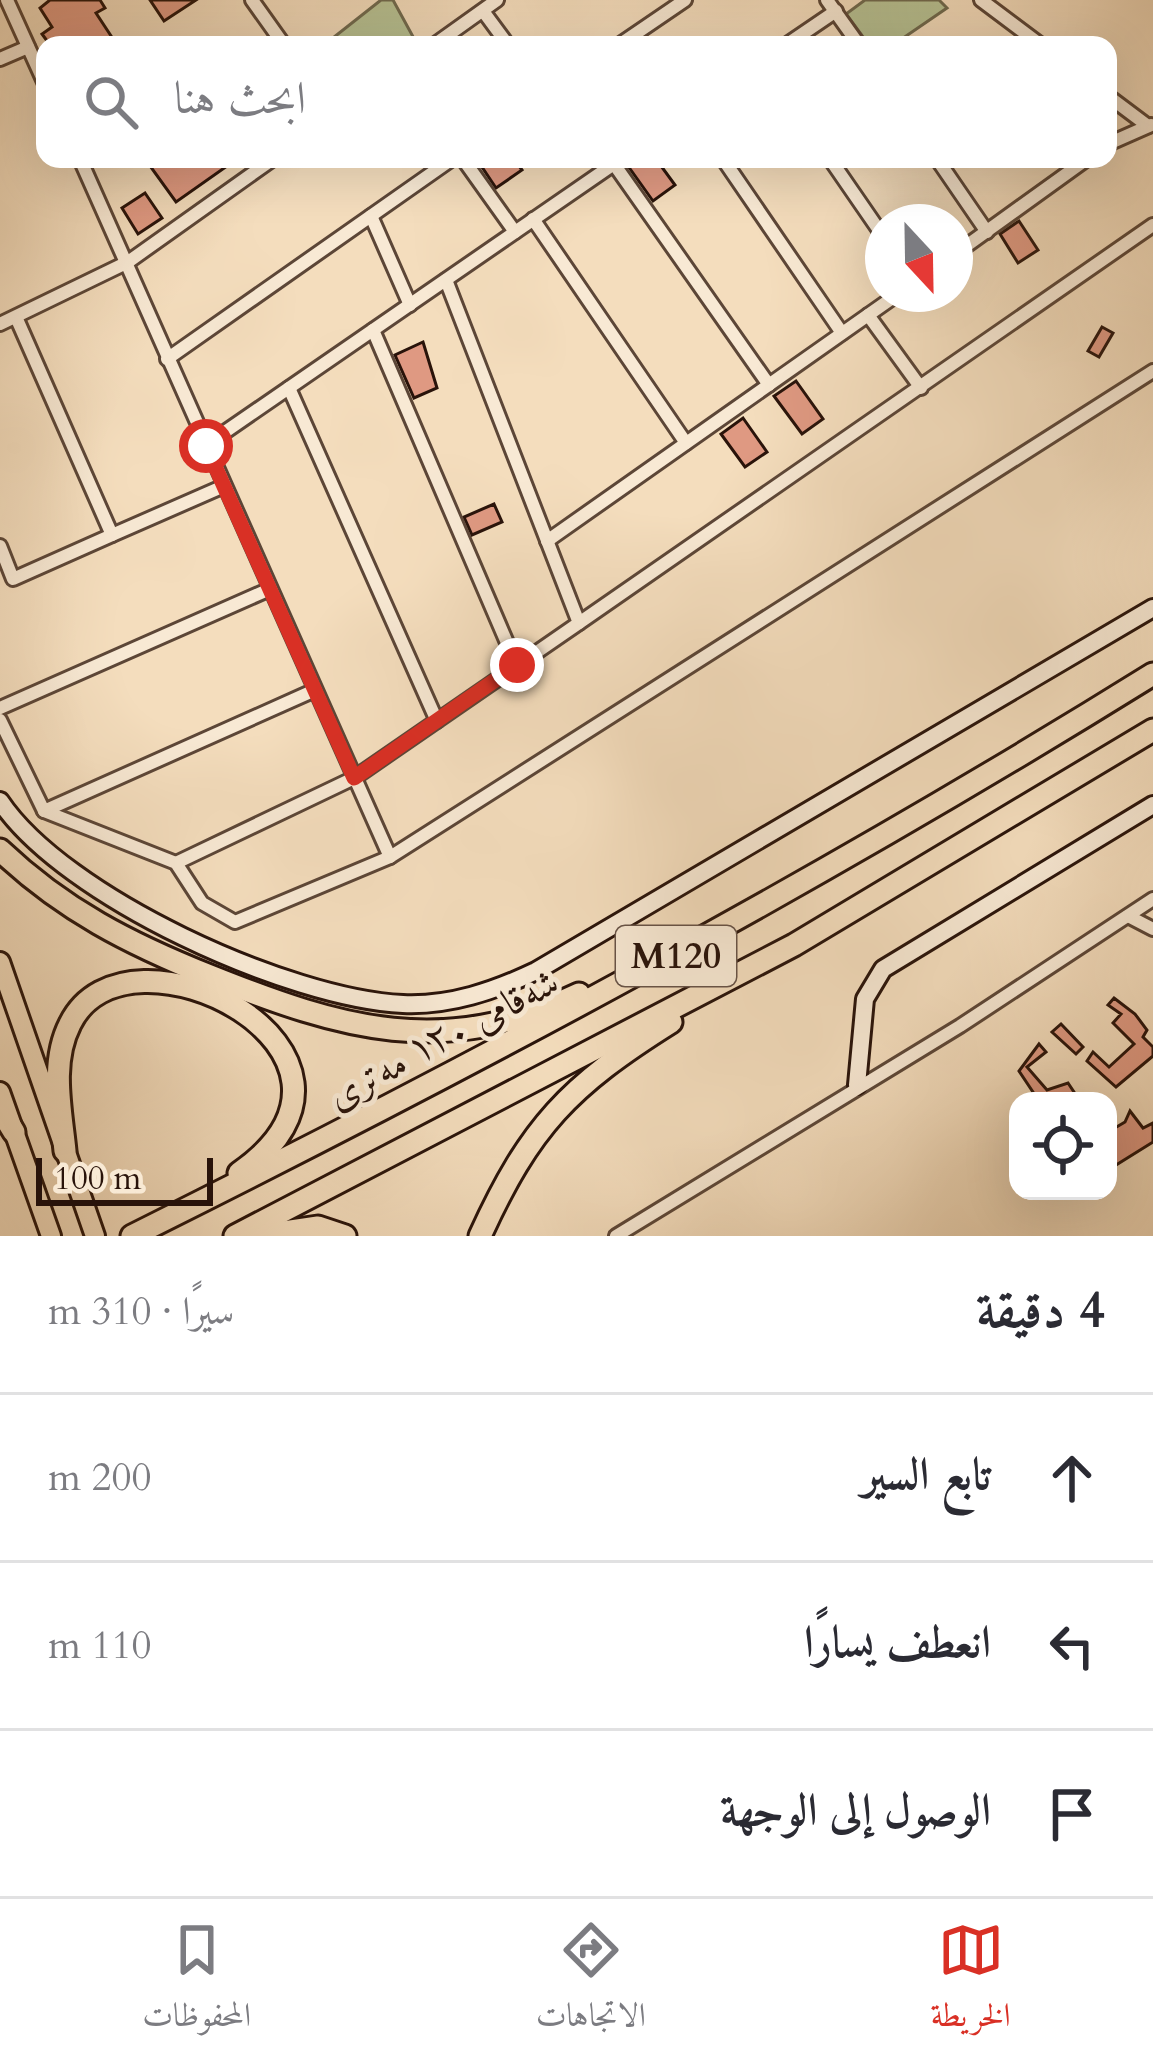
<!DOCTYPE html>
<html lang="ar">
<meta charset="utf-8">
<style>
body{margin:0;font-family:Cardo,Amiri,serif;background:#f2f2f3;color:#2b2b33;direction:rtl}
.controls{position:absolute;right:36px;bottom:36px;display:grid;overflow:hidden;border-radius:24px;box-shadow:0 12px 48px #0002}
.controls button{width:108px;height:108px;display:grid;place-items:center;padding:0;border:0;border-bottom:3px solid #e1e1e2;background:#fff;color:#2b2b33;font:60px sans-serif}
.compass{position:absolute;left:865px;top:204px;width:108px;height:108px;border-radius:50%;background:#fff;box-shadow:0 12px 48px #0002;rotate:158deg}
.scale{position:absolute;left:36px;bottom:30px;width:177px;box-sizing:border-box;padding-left:12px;border:6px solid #29130a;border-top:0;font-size:33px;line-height:42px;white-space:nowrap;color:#29130a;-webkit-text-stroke:9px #f8e9d4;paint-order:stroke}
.stop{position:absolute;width:36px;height:36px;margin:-27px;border:9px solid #d93025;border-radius:50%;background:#fff}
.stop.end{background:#d93025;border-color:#fff;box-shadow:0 3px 12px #0008}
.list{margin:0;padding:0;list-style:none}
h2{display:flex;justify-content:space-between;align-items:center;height:156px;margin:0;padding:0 48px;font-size:51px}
h2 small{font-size:39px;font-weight:400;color:#7c7c81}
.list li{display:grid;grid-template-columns:78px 1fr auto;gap:36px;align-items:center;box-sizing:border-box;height:168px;padding:0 48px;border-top:3px solid #e1e1e2}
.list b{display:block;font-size:45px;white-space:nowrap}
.list em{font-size:39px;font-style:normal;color:#7c7c81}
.icon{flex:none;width:66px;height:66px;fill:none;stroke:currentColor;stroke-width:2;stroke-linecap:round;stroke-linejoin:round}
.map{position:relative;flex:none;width:1153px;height:1236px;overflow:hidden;direction:ltr}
.search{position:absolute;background:#fff;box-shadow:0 12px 48px #0002;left:36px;right:36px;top:36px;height:132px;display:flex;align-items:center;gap:30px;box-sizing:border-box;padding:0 42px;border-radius:24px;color:#7c7c81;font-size:45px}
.sheet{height:660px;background:#fff}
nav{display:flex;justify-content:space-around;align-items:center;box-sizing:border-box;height:168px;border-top:3px solid #e1e1e2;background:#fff;font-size:33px;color:#7c7c81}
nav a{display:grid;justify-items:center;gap:6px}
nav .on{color:#d93025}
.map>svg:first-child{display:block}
</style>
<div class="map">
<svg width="1153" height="1236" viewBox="0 0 1153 1236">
<rect width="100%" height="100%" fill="#f4ddbd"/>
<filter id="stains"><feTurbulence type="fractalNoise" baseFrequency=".00167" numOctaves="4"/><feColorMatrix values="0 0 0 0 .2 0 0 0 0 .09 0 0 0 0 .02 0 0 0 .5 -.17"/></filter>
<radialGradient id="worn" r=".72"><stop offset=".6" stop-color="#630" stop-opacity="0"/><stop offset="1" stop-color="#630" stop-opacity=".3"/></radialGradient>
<g fill="#b7c294" stroke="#706a4f" stroke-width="3">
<path d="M 381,0 L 393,0 L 417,44 L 324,45 Z"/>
<path d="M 865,0 L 939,0 L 947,8 L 893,45 L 869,45 L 846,14 Z"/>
</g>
<g fill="#df9982" stroke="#29130a" stroke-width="3">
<path d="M 50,0 L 100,0 L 105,8 L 96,13 L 117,45 L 50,45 L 42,34 L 52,27 L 40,8 Z"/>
<path d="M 150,0 L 196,0 L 164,21 Z"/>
<path d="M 145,159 L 237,159 L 176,202 Z"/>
<path d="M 514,159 L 522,170 L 496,188 L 478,161 Z"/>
<path d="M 639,159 L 656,159 L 675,185 L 653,201 L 628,166 Z"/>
<path d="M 145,193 L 162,218 L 138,234 L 122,208 Z"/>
<path d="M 1019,221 L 1038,250 L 1018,263 L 1000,234 Z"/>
<path d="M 1102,327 L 1113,333 L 1099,357 L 1088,351 Z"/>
<path d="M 423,342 L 437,388 L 414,398 L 395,355 Z"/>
<path d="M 796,381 L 823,419 L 802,434 L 774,396 Z"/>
<path d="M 743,418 L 767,452 L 745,467 L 721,434 Z"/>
<path d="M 494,504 L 502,522 L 472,535 L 464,517 Z"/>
<path d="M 1114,998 L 1135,1014 L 1147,1030 L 1143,1037 L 1153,1047 L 1153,1056 L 1116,1087 L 1087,1061 L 1093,1052 L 1109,1067 L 1134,1044 L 1113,1023 L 1121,1014 L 1108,1005 Z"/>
<path d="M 1061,1024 L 1083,1047 L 1076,1054 L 1052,1032 Z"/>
<path d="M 1039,1044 L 1046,1052 L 1027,1067 L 1047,1090 L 1068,1083 L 1080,1101 L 1039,1101 L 1019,1071 Z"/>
<path d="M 1130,1111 L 1143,1128 L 1153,1123 L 1153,1142 L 1108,1170 L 1108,1132 L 1125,1122 Z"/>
</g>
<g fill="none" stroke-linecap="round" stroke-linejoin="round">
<defs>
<g id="street">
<path d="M 7,0 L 45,84"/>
<path d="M 252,0 L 284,45"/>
<path d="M 827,0 L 859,45"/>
<path d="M 981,0 L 1041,45"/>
<path d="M 483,11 L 508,45"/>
<path d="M 434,45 L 497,0"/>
<path d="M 619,45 L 685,0"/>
<path d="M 786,45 L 836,11"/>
<path d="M 0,59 L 28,47"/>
<path d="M 1108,96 L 1148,126"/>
<path d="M 1108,144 L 1151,125"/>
<path d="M 80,159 L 390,857"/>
<path d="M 463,159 L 515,232"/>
<path d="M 723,159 L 842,333"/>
<path d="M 830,159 L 883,236"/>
<path d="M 937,159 L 987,232"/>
<path d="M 614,164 L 769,385"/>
<path d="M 371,216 L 410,305"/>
<path d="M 533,219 L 686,443"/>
<path d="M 955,254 L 1087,159"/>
<path d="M 868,315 L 921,388"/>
<path d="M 0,324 L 128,262 L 273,159"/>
<path d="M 373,330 L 517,666"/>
<path d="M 167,359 L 452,159"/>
<path d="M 289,388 L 437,721"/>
<path d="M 206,445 L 621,159"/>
<path d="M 112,535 L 224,486"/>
<path d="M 547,541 L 898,294"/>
<path d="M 0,546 L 13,579 L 112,535 L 16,317"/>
<path d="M 579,623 L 1153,225"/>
<path d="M 0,708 L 270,589"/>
<path d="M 0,720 L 44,811 L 315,690"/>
<path d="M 44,811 L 176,863 L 202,903 L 235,922 L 390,857 L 1153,371"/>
<path d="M 176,863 L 354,778 L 579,623 L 446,280"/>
<path d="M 1128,916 L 1153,929"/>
<path d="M 616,1236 L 960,1026 L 1153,899"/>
</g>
<g id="secondary">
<path d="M 0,801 C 64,897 289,999 403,1004 C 450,1006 494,991 536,971 L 1153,608"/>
<path d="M 857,1085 L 865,999 L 883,969 L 1153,805"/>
</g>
<g id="primary">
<path d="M 0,962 L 95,1236"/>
<path d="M 0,1092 L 51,1236"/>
</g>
<g id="highway">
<path d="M 0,850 C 63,910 130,944 210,976 C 342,1029 443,1059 579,994"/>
<path d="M 0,1109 L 14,1132"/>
<path d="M 65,1151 C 61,1110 50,1063 70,1024 C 126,908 411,1053 239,1173"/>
<path d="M 132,1236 C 481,1062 822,880 1153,674"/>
<path d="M 235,1236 L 794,945 L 1153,730"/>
<path d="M 257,1236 L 318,1227 L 345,1236"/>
<path d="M 480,1236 C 530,1126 569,1086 671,1022"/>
</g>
</defs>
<use href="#street" stroke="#5c4637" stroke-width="18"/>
<use href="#secondary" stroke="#29130a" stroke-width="22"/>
<use href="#primary" stroke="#29130a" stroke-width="24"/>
<use href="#highway" stroke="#29130a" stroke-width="27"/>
<use href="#street" stroke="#f8e9d4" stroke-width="12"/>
<use href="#secondary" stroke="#f8e9d4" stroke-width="16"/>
<use href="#primary" stroke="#f4ddbd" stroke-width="18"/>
<use href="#highway" stroke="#f4ddbd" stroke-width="21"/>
</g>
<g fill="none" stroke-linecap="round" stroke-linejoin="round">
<path stroke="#d93025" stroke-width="15" d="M 206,446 L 354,778 L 517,665"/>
</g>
<g text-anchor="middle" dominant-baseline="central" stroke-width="10" stroke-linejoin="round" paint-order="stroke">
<rect fill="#f8e9d4" stroke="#675347" stroke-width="3" x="616" y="926" width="120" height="60" rx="9"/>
<g font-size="36" font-weight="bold" fill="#29130a">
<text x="676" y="956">M120</text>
</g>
<g font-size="39" fill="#29130a" stroke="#f8e9d4">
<text transform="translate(443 1039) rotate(-28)">شەقامی ١٢٠ مەتری</text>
</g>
</g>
<rect width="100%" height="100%" filter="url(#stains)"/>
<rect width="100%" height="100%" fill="url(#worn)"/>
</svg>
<div class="controls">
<button><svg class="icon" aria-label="locate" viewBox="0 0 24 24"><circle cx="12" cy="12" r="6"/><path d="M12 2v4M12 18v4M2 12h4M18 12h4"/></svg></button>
</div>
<svg class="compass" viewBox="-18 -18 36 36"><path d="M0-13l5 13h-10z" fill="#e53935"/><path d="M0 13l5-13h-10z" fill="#7c7c81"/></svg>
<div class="scale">100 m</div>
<div class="stop" style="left:206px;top:446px"></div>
<div class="stop end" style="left:517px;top:665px"></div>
<div class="search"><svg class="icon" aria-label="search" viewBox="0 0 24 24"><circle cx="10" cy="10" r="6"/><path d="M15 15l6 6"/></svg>ابحث هنا</div>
</div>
<section class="sheet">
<h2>4 دقيقة<small>سيرًا · 310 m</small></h2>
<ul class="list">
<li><svg class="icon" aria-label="ahead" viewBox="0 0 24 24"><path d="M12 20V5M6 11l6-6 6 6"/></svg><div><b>تابع السير</b></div><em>200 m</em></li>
<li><svg class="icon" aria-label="left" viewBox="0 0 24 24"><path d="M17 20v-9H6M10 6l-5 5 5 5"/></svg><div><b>انعطف يسارًا</b></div><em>110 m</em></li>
<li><svg class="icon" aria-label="arrive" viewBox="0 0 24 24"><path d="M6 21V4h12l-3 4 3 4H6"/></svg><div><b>الوصول إلى الوجهة</b></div></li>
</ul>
</section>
<nav>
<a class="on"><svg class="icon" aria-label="map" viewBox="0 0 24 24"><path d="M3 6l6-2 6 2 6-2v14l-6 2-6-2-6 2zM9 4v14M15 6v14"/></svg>الخريطة</a>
<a><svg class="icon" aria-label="directions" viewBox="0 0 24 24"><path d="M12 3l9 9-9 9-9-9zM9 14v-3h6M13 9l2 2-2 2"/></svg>الاتجاهات</a>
<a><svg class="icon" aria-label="saved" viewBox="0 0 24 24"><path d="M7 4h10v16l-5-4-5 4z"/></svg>المحفوظات</a>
</nav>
